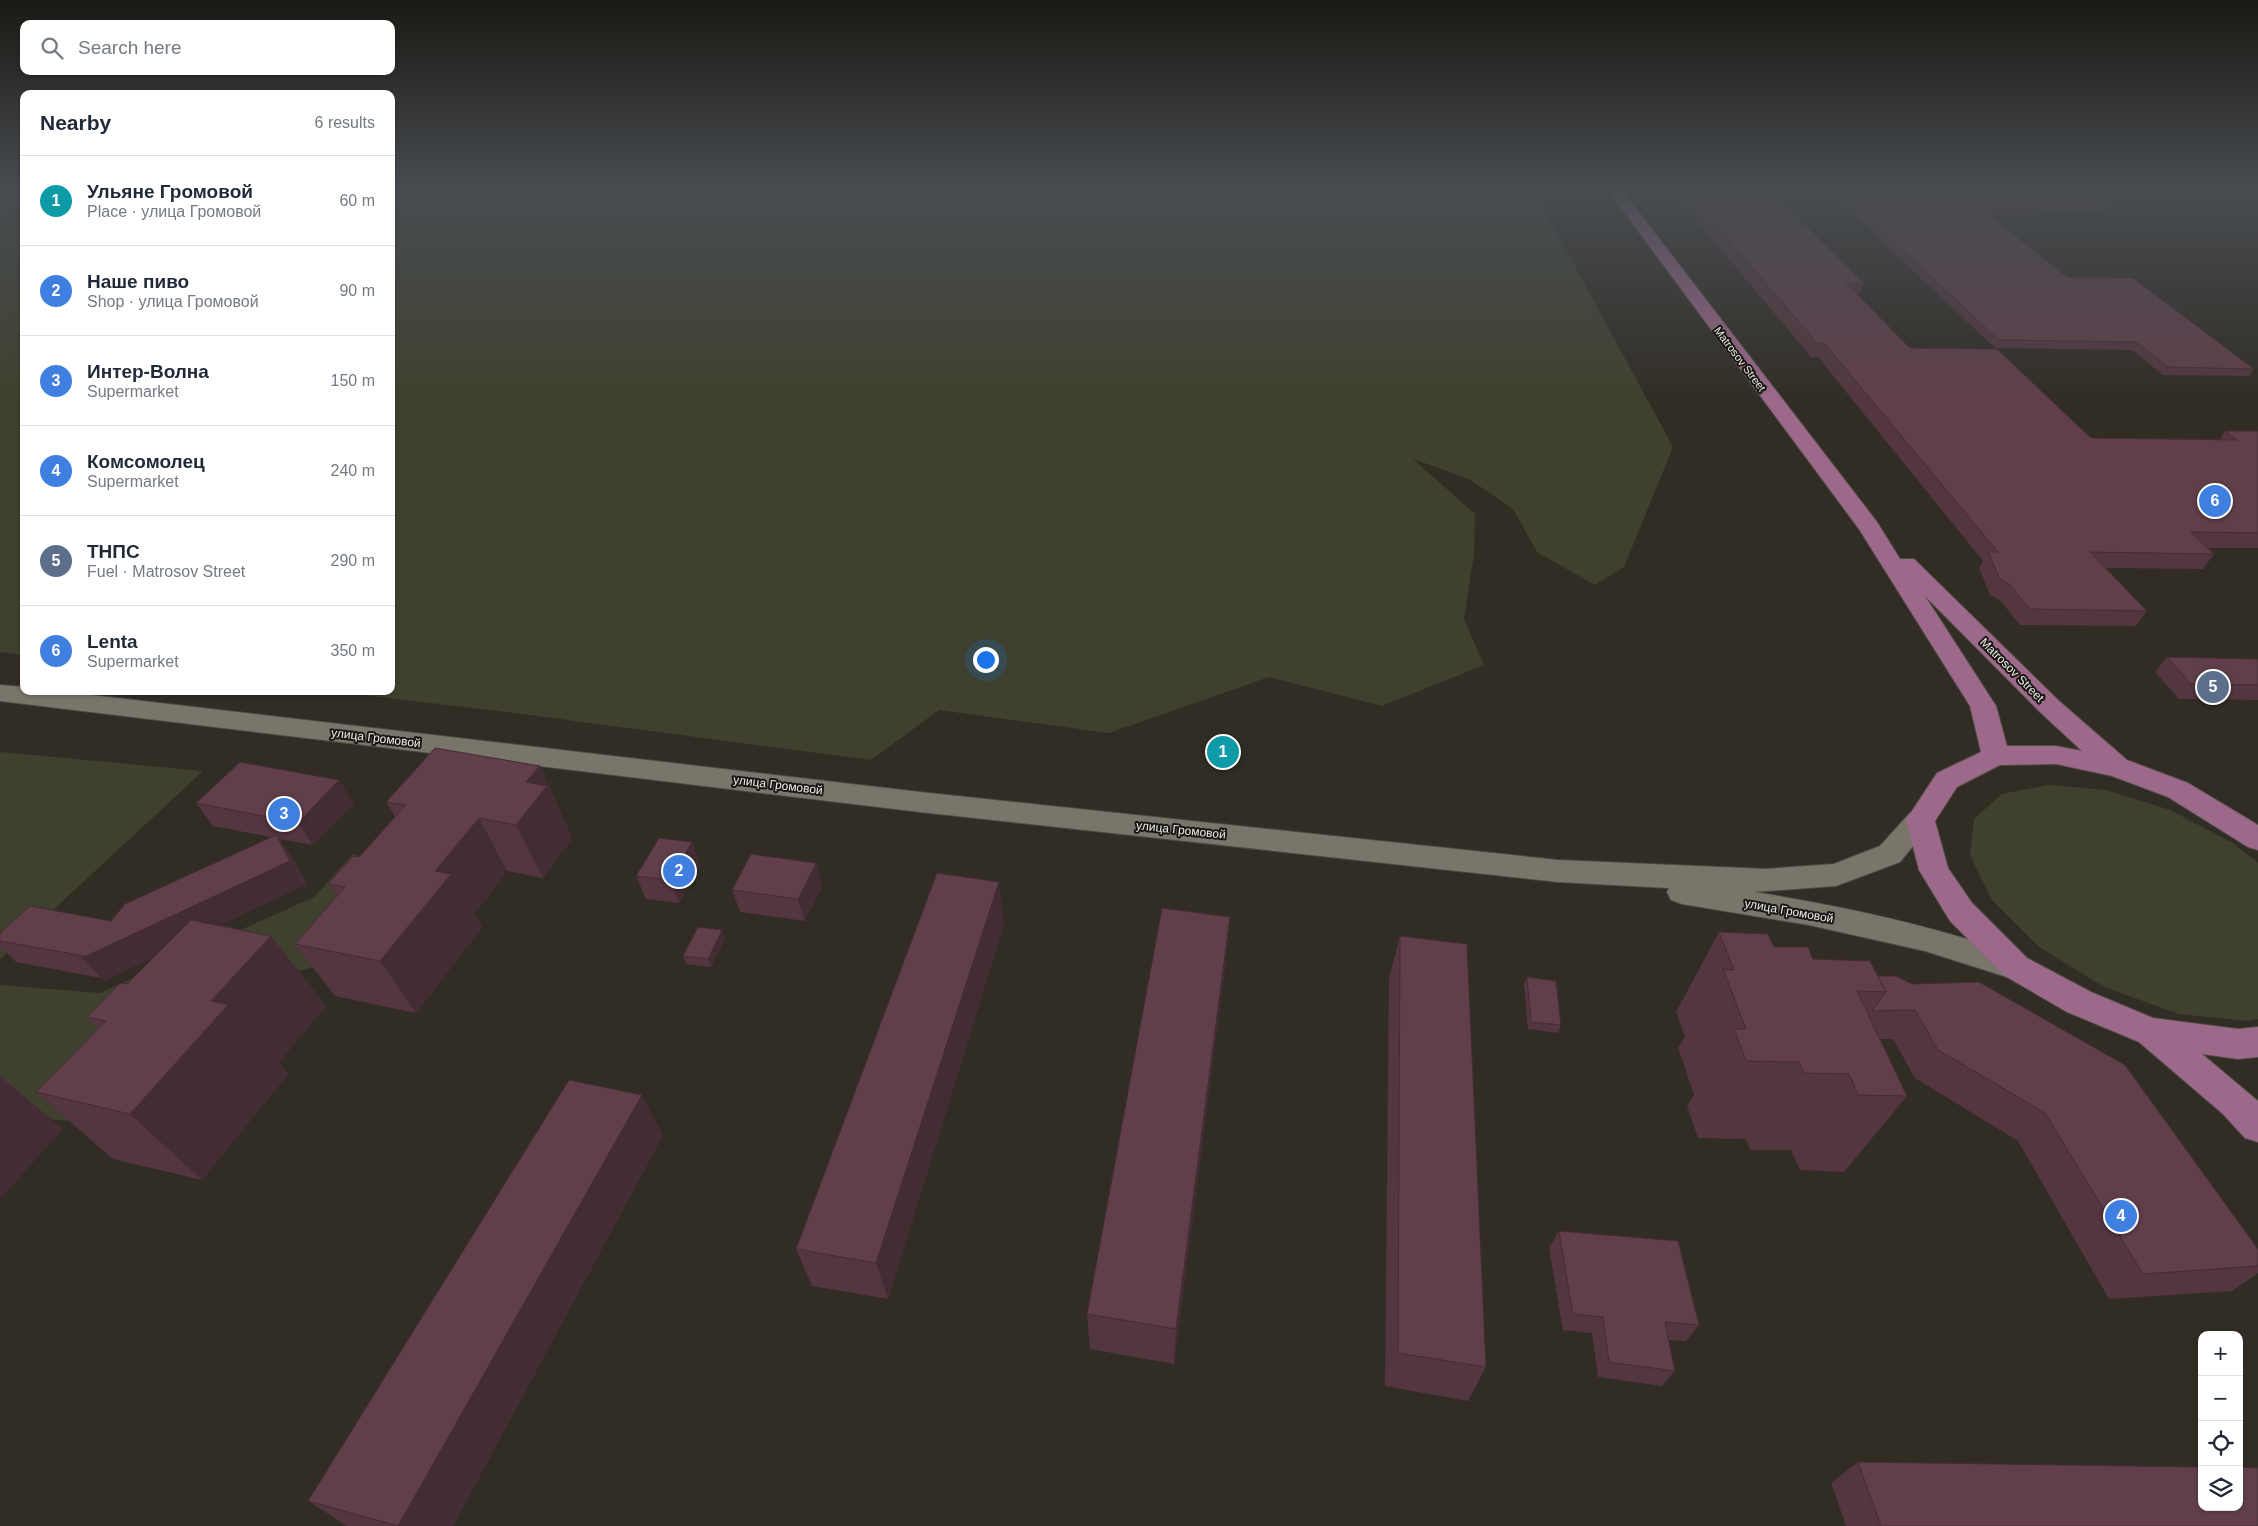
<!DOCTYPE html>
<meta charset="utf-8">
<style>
body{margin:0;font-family:Helvetica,sans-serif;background:#f6f6f7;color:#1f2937}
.controls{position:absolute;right:15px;bottom:15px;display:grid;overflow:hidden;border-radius:10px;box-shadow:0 1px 4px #0004}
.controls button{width:45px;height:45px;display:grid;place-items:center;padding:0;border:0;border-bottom:1px solid #e0e1e3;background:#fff;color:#1f2937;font:25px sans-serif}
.you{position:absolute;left:985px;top:659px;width:18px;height:18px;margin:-12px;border:4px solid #fff;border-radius:50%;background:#1a73e8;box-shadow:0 0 0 8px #1a73e833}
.badge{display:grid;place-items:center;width:32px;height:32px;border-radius:50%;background:#4a6c8f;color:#fff;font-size:16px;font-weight:700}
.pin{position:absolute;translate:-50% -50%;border:2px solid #fff;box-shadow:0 1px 5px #0006}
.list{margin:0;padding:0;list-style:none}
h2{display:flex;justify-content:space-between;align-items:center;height:65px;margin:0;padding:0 20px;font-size:21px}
h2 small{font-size:16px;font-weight:400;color:#747a83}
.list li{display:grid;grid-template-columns:32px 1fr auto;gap:15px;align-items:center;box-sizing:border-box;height:90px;padding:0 20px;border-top:1px solid #e0e1e3}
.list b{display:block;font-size:19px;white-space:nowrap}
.list p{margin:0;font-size:16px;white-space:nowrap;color:#747a83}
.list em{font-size:16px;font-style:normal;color:#747a83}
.icon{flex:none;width:28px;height:28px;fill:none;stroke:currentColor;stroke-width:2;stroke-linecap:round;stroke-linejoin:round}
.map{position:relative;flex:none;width:2258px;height:1526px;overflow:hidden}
.search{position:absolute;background:#fff;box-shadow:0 1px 4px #0004;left:20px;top:20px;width:375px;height:55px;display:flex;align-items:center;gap:12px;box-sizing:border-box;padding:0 18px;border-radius:10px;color:#747a83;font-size:19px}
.panel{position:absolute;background:#fff;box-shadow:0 1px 4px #0004;left:20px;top:90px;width:375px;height:605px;border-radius:10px}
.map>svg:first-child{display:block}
</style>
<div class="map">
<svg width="2258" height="1526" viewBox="0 0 2258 1526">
<rect width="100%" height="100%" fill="#312d25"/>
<g fill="#3f412e">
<path d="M 0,189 L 24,189 L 24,655 L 0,652 Z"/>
<path d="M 391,189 L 1533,189 L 1673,447 L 1624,567 L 1595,585 L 1537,552 L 1513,509 L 1469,479 L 1413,459 L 1475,514 L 1474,554 L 1464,619 L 1484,665 L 1382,706 L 1269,677 L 1109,733 L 939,710 L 871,760 L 522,714 L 330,691 L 391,691 Z"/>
<path d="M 0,752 L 203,771 L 0,959 Z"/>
<path d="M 2048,785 L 2106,790 L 2170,810 L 2233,843 L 2258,863 L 2258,1019 L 2249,1021 L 2179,1014 L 2104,987 L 2038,946 L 1992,900 L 1970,855 L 1974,819 L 2002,794 Z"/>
<path d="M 353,854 L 400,869 L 313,967 L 206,997 L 97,1124 L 0,1114 L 0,985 L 100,993 L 314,897 Z"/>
</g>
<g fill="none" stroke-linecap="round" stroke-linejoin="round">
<defs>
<path id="secondary" d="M 0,685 L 24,687 L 24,691 L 57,691 L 920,792 L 1558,860 L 1766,869 L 1834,864 L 1880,846 L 1910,813 L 1920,810 L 1930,813 L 1934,820 L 1900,862 L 1836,886 L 1754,892 C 1849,907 1937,927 2027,958 L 2032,967 L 2027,976 L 2016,980 L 1925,951 L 1809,925 L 1682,904 L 1671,900 L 1667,892 L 1669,888 L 1558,882 L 920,812 L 0,701 Z"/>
<path id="primary" d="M 1607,189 L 1621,189 L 1877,522 L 1900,559 L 1914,559 L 2058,700 L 2127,760 L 2188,783 L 2258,825 L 2258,850 L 2248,847 L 2168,797 L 2112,776 L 2056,764 L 2000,765 L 1957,787 L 1935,821 L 1948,868 L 1972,903 L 2027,958 L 2091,992 L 2153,1018 L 2238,1029 L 2258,1027 L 2258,1057 L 2238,1059 L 2202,1054 L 2258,1101 L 2258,1142 L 2245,1138 L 2223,1114 L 2139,1042 L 2067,1012 L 2005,976 L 1950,921 L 1919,870 L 1906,820 L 1937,773 L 1981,752 L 1970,706 L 1859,529 ZM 1925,596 L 2040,712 L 2082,751 L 2056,746 L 2007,746 L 1996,706 Z"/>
</defs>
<use href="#secondary" stroke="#4d4a42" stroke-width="2"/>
<use href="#primary" stroke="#4d4a42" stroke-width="2"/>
<use href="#secondary" fill="#79756b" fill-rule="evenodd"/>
<use href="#primary" fill="#9d698b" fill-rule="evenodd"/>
</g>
<g fill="#533640">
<path d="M 1673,189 L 1684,189 L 1864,283 L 1858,295 L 1910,348 L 2091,438 L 2220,439 L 2225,431 L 2258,431 L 2258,548 L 2207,548 L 2214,554 L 2203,569 L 2106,568 L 2147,611 L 2136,626 L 2020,625 L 2000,600 L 1990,595 L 1979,568 L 1983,561 L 1818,357 L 1811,357 L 1672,191 Z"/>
<path d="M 1826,189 L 2086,189 L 2110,204 L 2106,211 L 2038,211 L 2036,214 L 1987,214 L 2067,277 L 2254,369 L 2249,376 L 2163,375 L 2132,350 L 1995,348 Z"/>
<path d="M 2167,657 L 2258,659 L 2258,700 L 2179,699 L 2155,672 Z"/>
<path d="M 386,802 L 564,819 L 564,820 L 572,839 L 543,878 L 507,871 L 474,914 L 482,927 L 416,1013 L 335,996 L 295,944 L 337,897 L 328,884 L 359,857 L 395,817 Z"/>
<path d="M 196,803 L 354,803 L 313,845 L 279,839 L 292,857 L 307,884 L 220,925 L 271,936 L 326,1006 L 279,1062 L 288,1074 L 202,1180 L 113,1159 L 36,1092 L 98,1029 L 87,1017 L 127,984 L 155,956 L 104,981 L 101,978 L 16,962 L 0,946 L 0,933 L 111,921 L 271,837 L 213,826 Z"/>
<path d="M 692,842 L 700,865 L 679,903 L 646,899 L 636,876 Z"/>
<path d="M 816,863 L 822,886 L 805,921 L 740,912 L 732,890 Z"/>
<path d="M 1004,924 L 888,1299 L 812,1286 L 796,1249 Z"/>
<path d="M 722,930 L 725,938 L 711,967 L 686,964 L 683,956 Z"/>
<path d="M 1719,932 L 1774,947 L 1813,959 L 1878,976 L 2258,1249 L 2258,1273 L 2232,1291 L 2109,1299 L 2018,1141 L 1915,1078 L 1893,1039 L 1880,1039 L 1907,1096 L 1844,1172 L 1800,1170 L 1791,1150 L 1750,1150 L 1746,1139 L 1698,1138 L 1687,1106 L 1694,1095 L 1678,1048 L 1685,1037 L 1676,1012 Z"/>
<path d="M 1400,936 L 1486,1367 L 1468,1401 L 1385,1386 L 1389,978 Z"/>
<path d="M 1226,959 L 1174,1364 L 1090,1349 L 1087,1314 Z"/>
<path d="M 1527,977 L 1561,1025 L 1558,1033 L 1528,1029 L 1524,984 Z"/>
<path d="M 663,1135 L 453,1526 L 347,1526 L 308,1501 Z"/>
<path d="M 1559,1231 L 1699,1325 L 1686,1341 L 1669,1340 L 1675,1371 L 1662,1386 L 1598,1377 L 1592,1333 L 1563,1330 L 1549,1248 Z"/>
<path d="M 1858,1462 L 2258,1526 L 1846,1526 L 1831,1483 Z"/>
</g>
<g fill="#432c34">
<path d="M 540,766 L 564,819 L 564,820 L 572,839 L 543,878 L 516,825 L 526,782 Z"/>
<path d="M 339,780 L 354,803 L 313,845 L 298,823 Z"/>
<path d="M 479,818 L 507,871 L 474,914 L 482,927 L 416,1013 L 380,961 L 435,871 Z"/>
<path d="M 276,835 L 292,857 L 307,884 L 104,981 L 82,958 Z"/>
<path d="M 692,842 L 700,865 L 679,903 L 670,880 Z"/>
<path d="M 816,863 L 822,886 L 805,921 L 798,899 Z"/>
<path d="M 999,882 L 1004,924 L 888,1299 L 876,1263 Z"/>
<path d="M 1230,917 L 1226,959 L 1174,1364 L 1176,1329 Z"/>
<path d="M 722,930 L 725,938 L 711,967 L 708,959 Z"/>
<path d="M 271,936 L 326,1006 L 279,1062 L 288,1074 L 202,1180 L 130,1114 L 211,1001 Z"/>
<path d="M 0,1076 L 63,1129 L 0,1199 Z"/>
<path d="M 642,1095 L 663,1135 L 453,1526 L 398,1526 Z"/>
</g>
<g fill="#603f4b" stroke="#432c34">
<path d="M 1684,189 L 1769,189 L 1864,283 L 1846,283 L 1910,348 L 1997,349 L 2091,438 L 2237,440 L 2225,431 L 2258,431 L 2258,533 L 2191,532 L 2214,554 L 2090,552 L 2147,611 L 2030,609 L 2009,584 L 2000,579 L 1988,552 L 1998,552 L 1824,343 L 1817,343 Z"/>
<path d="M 1836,189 L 2086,189 L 2110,204 L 2034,204 L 2040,208 L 1979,207 L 2067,277 L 2133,278 L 2254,369 L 2168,367 L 2136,342 L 1999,340 Z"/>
<path d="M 2167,657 L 2258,659 L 2258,685 L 2191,684 Z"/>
<path d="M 435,748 L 540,766 L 526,782 L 547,786 L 516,825 L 479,818 L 435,871 L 451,874 L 380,961 L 295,944 L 345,887 L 328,884 L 353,856 L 359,857 L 406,805 L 386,802 Z"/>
<path d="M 240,762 L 339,780 L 298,823 L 196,803 Z"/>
<path d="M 276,835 L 290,861 L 82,958 L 84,956 L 0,941 L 0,933 L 30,906 L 111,921 L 125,904 Z"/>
<path d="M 659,838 L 692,842 L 670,880 L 636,876 Z"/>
<path d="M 751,854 L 816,863 L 798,899 L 732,890 Z"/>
<path d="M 937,873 L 999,882 L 876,1263 L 796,1249 Z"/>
<path d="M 1162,908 L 1230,917 L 1176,1329 L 1087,1314 Z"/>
<path d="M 191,920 L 271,936 L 211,1001 L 228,1005 L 130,1114 L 36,1092 L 106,1021 L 87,1017 L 120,983 L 127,984 Z"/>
<path d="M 698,927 L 722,930 L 708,959 L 683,956 Z"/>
<path d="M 1719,932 L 1768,934 L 1774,947 L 1808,947 L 1813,959 L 1870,961 L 1886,992 L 1857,991 L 1907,1096 L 1858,1095 L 1849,1074 L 1804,1073 L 1799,1062 L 1746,1061 L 1734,1029 L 1746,1029 L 1723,969 L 1734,970 Z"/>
<path d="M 1400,936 L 1467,944 L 1486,1367 L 1398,1353 Z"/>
<path d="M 1878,976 L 1896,976 L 1912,984 L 1979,982 L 2125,1065 L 2258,1249 L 2258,1266 L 2143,1274 L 2045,1113 L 1938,1050 L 1915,1010 L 1872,1011 L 1886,992 Z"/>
<path d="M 1527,977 L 1556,981 L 1561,1025 L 1531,1022 Z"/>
<path d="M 569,1080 L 642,1095 L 398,1526 L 308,1501 Z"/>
<path d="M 1559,1231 L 1678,1241 L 1699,1325 L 1665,1322 L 1675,1371 L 1609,1362 L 1603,1317 L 1573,1314 Z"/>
<path d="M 1858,1462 L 2202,1467 L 2202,1507 L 2239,1507 L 2239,1467 L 2258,1468 L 2258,1526 L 1881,1526 Z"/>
</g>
<linearGradient id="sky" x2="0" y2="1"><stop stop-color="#1b1914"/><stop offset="0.47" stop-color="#484c51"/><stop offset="1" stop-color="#484c51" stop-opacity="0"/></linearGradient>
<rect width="2258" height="403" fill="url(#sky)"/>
<g text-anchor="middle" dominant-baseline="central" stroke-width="4" stroke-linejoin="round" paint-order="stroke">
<g font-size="11" fill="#f0eee8" stroke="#181612">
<text transform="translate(1740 359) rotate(53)">Matrosov Street</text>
</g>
<g font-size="12" fill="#f0eee8" stroke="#181612">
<text transform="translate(2012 670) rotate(45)">Matrosov Street</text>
<text transform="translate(376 738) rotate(7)">улица Громовой</text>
<text transform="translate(778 785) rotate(7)">улица Громовой</text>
<text transform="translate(1181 830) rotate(6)">улица Громовой</text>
<text transform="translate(1789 911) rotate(10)">улица Громовой</text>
</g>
</g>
</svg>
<div class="controls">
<button>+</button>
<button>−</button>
<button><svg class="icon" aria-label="locate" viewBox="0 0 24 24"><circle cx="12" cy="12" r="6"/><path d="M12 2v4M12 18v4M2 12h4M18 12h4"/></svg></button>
<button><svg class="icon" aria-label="layers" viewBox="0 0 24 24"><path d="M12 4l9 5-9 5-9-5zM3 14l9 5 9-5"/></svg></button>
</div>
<div class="you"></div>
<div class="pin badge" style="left:1223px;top:752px;background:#0f9aa8">1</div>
<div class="pin badge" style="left:679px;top:871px;background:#3f7fe0">2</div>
<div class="pin badge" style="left:284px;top:814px;background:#3f7fe0">3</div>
<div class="pin badge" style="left:2121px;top:1216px;background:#3f7fe0">4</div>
<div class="pin badge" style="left:2213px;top:687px;background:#5c6f8a">5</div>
<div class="pin badge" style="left:2215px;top:501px;background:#3f7fe0">6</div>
<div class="search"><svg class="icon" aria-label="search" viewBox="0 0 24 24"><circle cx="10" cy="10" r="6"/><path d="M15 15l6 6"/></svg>Search here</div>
<section class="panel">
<h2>Nearby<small>6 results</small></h2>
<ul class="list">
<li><span class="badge" style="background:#0f9aa8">1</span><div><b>Ульяне Громовой</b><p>Place · улица Громовой</p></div><em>60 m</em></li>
<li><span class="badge" style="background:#3f7fe0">2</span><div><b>Наше пиво</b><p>Shop · улица Громовой</p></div><em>90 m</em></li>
<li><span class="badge" style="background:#3f7fe0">3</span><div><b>Интер-Волна</b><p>Supermarket</p></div><em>150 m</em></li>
<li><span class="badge" style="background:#3f7fe0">4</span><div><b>Комсомолец</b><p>Supermarket</p></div><em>240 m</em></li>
<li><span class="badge" style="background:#5c6f8a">5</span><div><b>ТНПС</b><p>Fuel · Matrosov Street</p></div><em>290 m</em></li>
<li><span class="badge" style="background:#3f7fe0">6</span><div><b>Lenta</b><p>Supermarket</p></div><em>350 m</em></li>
</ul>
</section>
</div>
